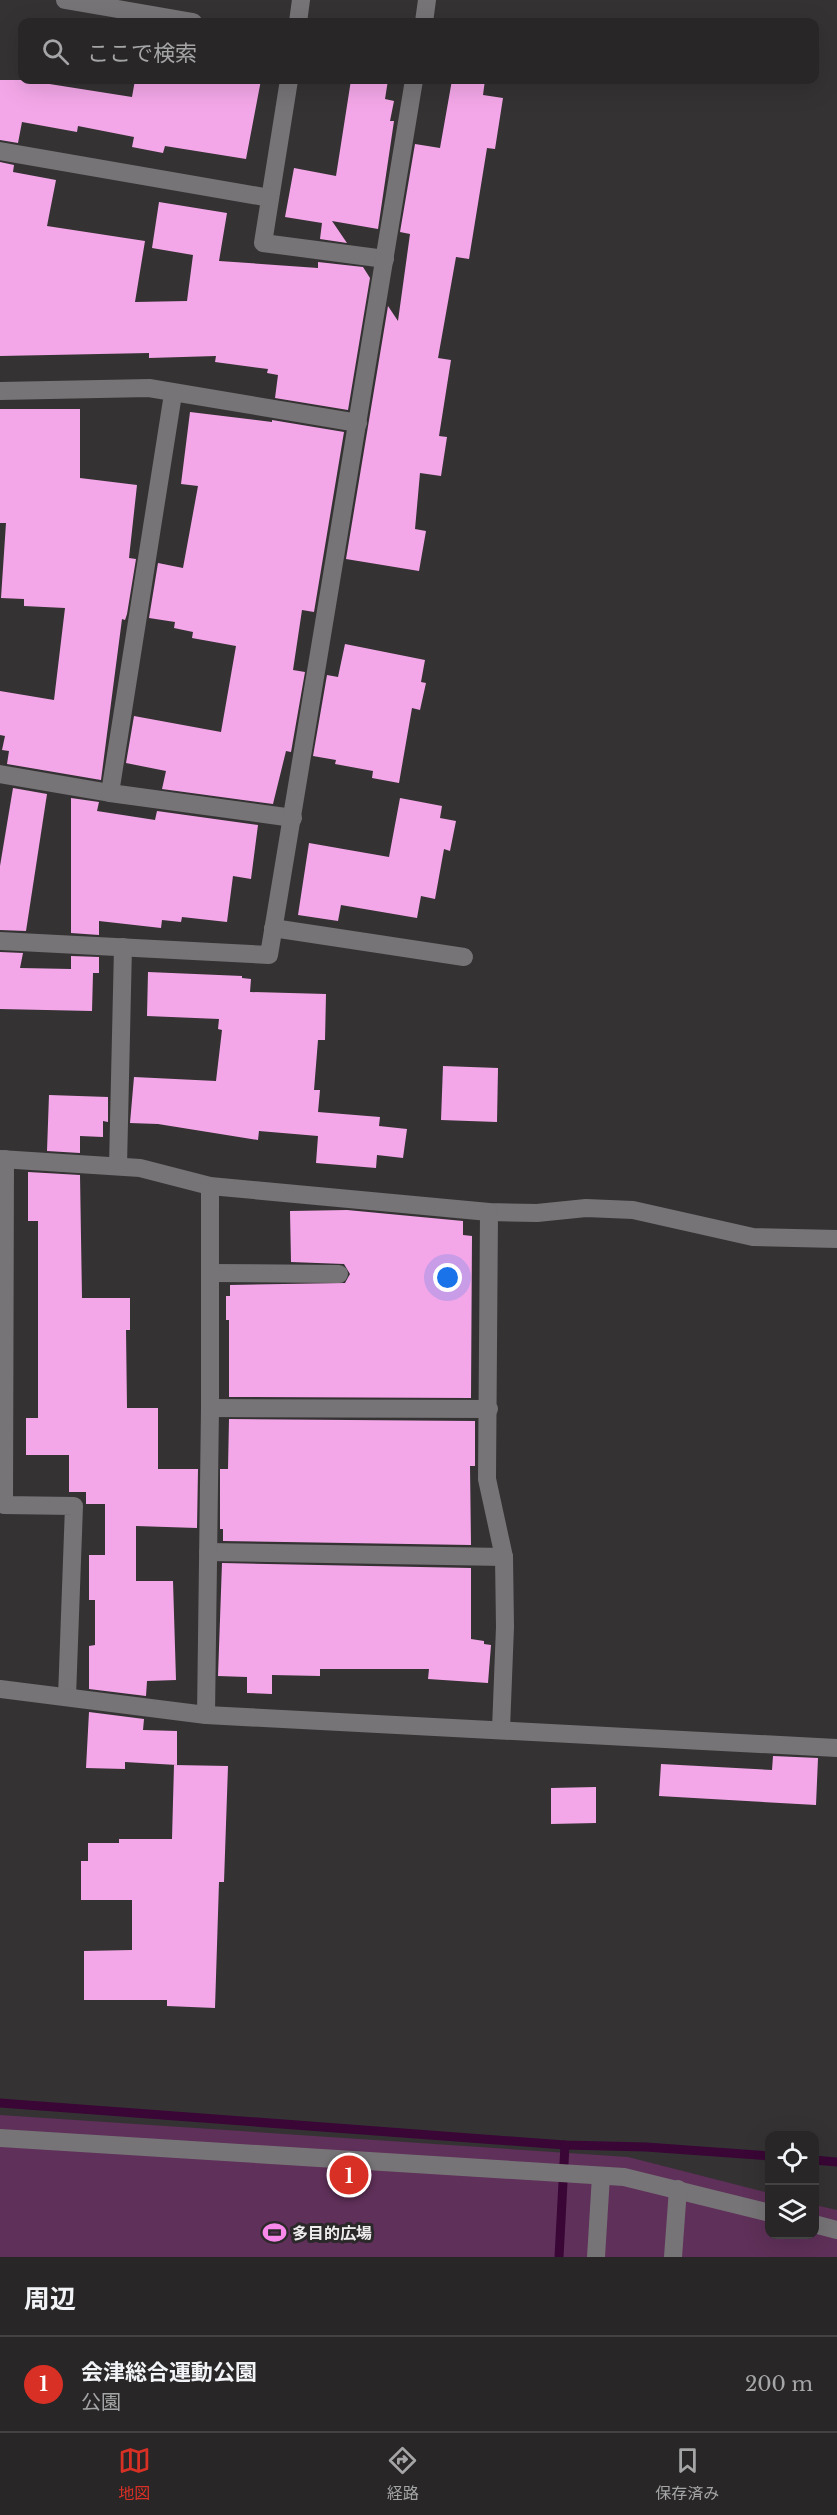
<!DOCTYPE html>
<html lang="ja">
<meta charset="utf-8">
<style>
body{margin:0;font-family:"Libre Baskerville","Noto Sans JP",serif;background:#343233;color:#f1f3f6}
.controls{position:absolute;right:18px;bottom:18px;display:grid;overflow:hidden;border-radius:12px;box-shadow:0 6px 24px #0002}
.controls button{width:54px;height:54px;display:grid;place-items:center;padding:0;border:0;border-bottom:2px solid #444344;background:#282627;color:#f1f3f6;font:30px sans-serif}
.you{position:absolute;left:448px;top:1278px;width:21px;height:21px;margin:-15px;border:4px solid #fff;border-radius:50%;background:#1a73e8;box-shadow:0 0 0 9px #1a73e833}
.badge{display:grid;place-items:center;width:39px;height:39px;border-radius:50%;background:#d93025;color:#fff;font-size:20px;font-weight:700}
.pin{position:absolute;translate:-50% -50%;border:3px solid #fff;box-shadow:0 2px 6px #0006}
.list{margin:0;padding:0;list-style:none}
h2{display:flex;justify-content:space-between;align-items:center;height:78px;margin:0;padding:0 24px;font-size:26px}
h2 small{font-size:20px;font-weight:400;color:#a5a5a7}
.list li{display:grid;grid-template-columns:39px 1fr auto;gap:18px;align-items:center;box-sizing:border-box;height:96px;padding:0 24px;border-top:2px solid #444344}
.list b{display:block;font-size:22px;white-space:nowrap}
.list p{margin:0;font-size:20px;white-space:nowrap;color:#a5a5a7}
.list em{font-size:20px;font-style:normal;color:#a5a5a7}
.icon{flex:none;width:33px;height:33px;fill:none;stroke:currentColor;stroke-width:2;stroke-linecap:round;stroke-linejoin:round}
.map{position:relative;flex:none;width:837px;height:2257px;overflow:hidden}
.search{position:absolute;background:#282627;box-shadow:0 6px 24px #0002;left:18px;right:18px;top:18px;height:66px;display:flex;align-items:center;gap:15px;box-sizing:border-box;padding:0 21px;border-radius:12px;color:#a5a5a7;font-size:22px}
.sheet{height:174px;background:#282627}
nav{display:flex;justify-content:space-around;align-items:center;box-sizing:border-box;height:84px;border-top:2px solid #444344;background:#282627;font-size:16px;color:#a5a5a7}
nav a{display:grid;justify-items:center;gap:3px}
nav .on{color:#d93025}
.map>svg:first-child{display:block}
</style>
<div class="map">
<svg width="837" height="2257" viewBox="0 0 837 2257">
<rect width="100%" height="100%" fill="#353234"/>
<path fill="#5f3059" d="M 0,2115 L 628,2157 L 769,2193 L 770,2234 L 814,2234 L 815,2205 L 837,2210 L 837,2257 L 0,2257 Z"/>
<g fill="none" stroke-linecap="round" stroke-linejoin="round">
<g stroke="#390635" stroke-width="9">
<path d="M 0,2103 L 565,2145 L 646,2147 L 770,2156"/>
<path d="M 814,2160 L 837,2162"/>
<path d="M 559,2257 L 565,2145"/>
</g>
</g>
<g fill="#f4a7e8">
<path d="M 0,80 L 24,80 L 132,97 L 135,80 L 261,80 L 246,159 L 165,146 L 163,153 L 132,147 L 134,137 L 78,126 L 77,132 L 22,122 L 18,143 L 0,140 Z"/>
<path d="M 351,80 L 388,80 L 385,99 L 394,101 L 390,121 L 394,121 L 378,229 L 332,221 L 347,243 L 320,239 L 322,223 L 285,217 L 294,168 L 336,176 Z"/>
<path d="M 452,80 L 485,80 L 483,95 L 503,98 L 495,149 L 487,148 L 469,259 L 456,257 L 438,358 L 451,360 L 439,436 L 447,437 L 441,476 L 420,473 L 415,529 L 426,531 L 419,571 L 346,559 L 388,306 L 398,321 L 410,234 L 400,232 L 415,144 L 440,148 Z"/>
<path d="M 0,162 L 14,165 L 13,172 L 56,180 L 47,226 L 145,241 L 135,302 L 187,301 L 193,255 L 152,248 L 159,202 L 227,213 L 219,261 L 318,268 L 318,262 L 363,267 L 370,278 L 348,410 L 275,398 L 278,375 L 267,373 L 268,369 L 215,362 L 216,356 L 149,358 L 149,353 L 0,356 Z"/>
<path d="M 0,409 L 80,409 L 80,478 L 137,485 L 129,558 L 136,559 L 127,614 L 125,620 L 122,619 L 101,780 L 7,764 L 9,751 L 2,750 L 5,736 L 0,735 L 0,691 L 54,700 L 65,608 L 24,606 L 24,599 L 1,598 L 6,523 L 0,523 Z"/>
<path d="M 190,412 L 272,422 L 272,420 L 344,432 L 314,612 L 302,610 L 293,670 L 305,672 L 291,752 L 286,751 L 273,804 L 162,789 L 166,771 L 126,763 L 134,716 L 221,732 L 236,646 L 192,638 L 193,632 L 174,628 L 175,622 L 149,618 L 158,563 L 183,568 L 198,486 L 181,484 Z"/>
<path d="M 345,644 L 425,660 L 421,682 L 426,683 L 420,710 L 412,708 L 399,783 L 372,778 L 373,771 L 335,764 L 336,760 L 313,756 L 327,675 L 338,677 Z"/>
<path d="M 13,788 L 47,794 L 26,931 L 0,930 L 0,866 Z"/>
<path d="M 71,798 L 99,802 L 97,811 L 155,820 L 157,811 L 258,825 L 251,879 L 233,876 L 227,922 L 182,917 L 181,922 L 162,920 L 161,928 L 99,921 L 99,935 L 71,933 Z"/>
<path d="M 400,798 L 442,806 L 440,818 L 456,821 L 450,851 L 444,849 L 435,899 L 421,896 L 417,918 L 341,905 L 338,921 L 298,915 L 309,843 L 389,857 Z"/>
<path d="M 0,952 L 23,953 L 20,968 L 71,969 L 71,956 L 99,957 L 99,973 L 93,973 L 92,1011 L 0,1009 Z"/>
<path d="M 148,972 L 242,976 L 242,978 L 251,979 L 250,992 L 326,994 L 325,1040 L 318,1040 L 314,1090 L 320,1090 L 318,1112 L 380,1117 L 379,1126 L 407,1129 L 403,1158 L 377,1155 L 376,1168 L 316,1163 L 318,1136 L 259,1131 L 258,1140 L 158,1124 L 130,1123 L 134,1077 L 216,1081 L 222,1030 L 218,1029 L 219,1019 L 147,1016 Z"/>
<path d="M 443,1066 L 498,1068 L 497,1122 L 441,1120 Z"/>
<path d="M 49,1095 L 108,1097 L 108,1122 L 103,1121 L 103,1137 L 80,1136 L 80,1153 L 47,1151 Z"/>
<path d="M 28,1172 L 80,1175 L 82,1298 L 130,1298 L 130,1330 L 126,1330 L 127,1408 L 158,1408 L 158,1469 L 198,1469 L 197,1528 L 136,1526 L 136,1581 L 173,1581 L 176,1680 L 147,1681 L 146,1696 L 89,1689 L 89,1646 L 95,1645 L 95,1600 L 89,1600 L 89,1555 L 105,1555 L 105,1504 L 86,1504 L 86,1492 L 69,1492 L 69,1455 L 26,1455 L 26,1418 L 38,1418 L 38,1221 L 28,1221 Z"/>
<path d="M 347,1210 L 463,1221 L 463,1235 L 472,1236 L 471,1398 L 229,1397 L 229,1320 L 226,1320 L 226,1296 L 230,1296 L 230,1285 L 345,1283 L 350,1274 L 344,1264 L 291,1262 L 290,1211 Z"/>
<path d="M 229,1419 L 475,1421 L 475,1466 L 470,1466 L 471,1545 L 223,1541 L 223,1529 L 220,1529 L 220,1469 L 228,1469 Z"/>
<path d="M 222,1563 L 471,1568 L 471,1639 L 484,1641 L 484,1644 L 491,1645 L 488,1683 L 428,1679 L 429,1669 L 320,1669 L 320,1676 L 272,1675 L 272,1694 L 247,1693 L 247,1677 L 218,1676 Z"/>
<path d="M 89,1712 L 144,1719 L 143,1730 L 177,1731 L 177,1765 L 125,1762 L 125,1769 L 86,1768 Z"/>
<path d="M 773,1756 L 818,1758 L 816,1805 L 659,1796 L 661,1764 L 772,1770 Z"/>
<path d="M 174,1765 L 228,1766 L 224,1882 L 219,1882 L 215,2008 L 167,2006 L 167,2000 L 84,2000 L 84,1951 L 132,1950 L 132,1900 L 81,1900 L 81,1861 L 88,1861 L 88,1843 L 119,1843 L 119,1839 L 172,1839 Z"/>
<path d="M 596,1787 L 596,1823 L 551,1824 L 551,1788 Z"/>
</g>
<g fill="none" stroke-linecap="round" stroke-linejoin="round">
<g stroke="#767476" stroke-width="18">
<path d="M 0,2138 L 624,2177 L 770,2213"/>
<path d="M 814,2224 L 837,2230"/>
<path d="M 596,2257 L 601,2176"/>
<path d="M 673,2257 L 678,2189"/>
</g>
<g stroke="#767476" stroke-width="18">
<path d="M 65,0 L 193,22"/>
<path d="M 298,22 L 301,0"/>
<path d="M 424,22 L 427,0"/>
<path d="M 289,80 L 263,243 L 385,259"/>
<path d="M 0,151 L 270,198"/>
<path d="M 0,391 L 149,388 L 358,423"/>
<path d="M 0,774 L 110,793 L 293,818"/>
<path d="M 110,793 L 173,394"/>
<path d="M 273,928 L 464,957"/>
<path d="M 0,941 L 269,955 L 414,80"/>
<path d="M 0,1159 L 140,1168 L 210,1186 L 489,1212 L 537,1213 L 586,1208 L 633,1210 L 753,1237 L 837,1239"/>
<path d="M 5,1159 L 4,1505 L 74,1506 L 67,1697"/>
<path d="M 118,1166 L 123,947"/>
<path d="M 489,1212 L 487,1479 L 504,1557 L 505,1627 L 501,1729"/>
<path d="M 210,1273 L 339,1274"/>
<path d="M 210,1408 L 489,1409"/>
<path d="M 208,1552 L 504,1557"/>
<path d="M 0,1689 L 206,1715 L 837,1748"/>
<path d="M 206,1715 L 210,1408 L 210,1186"/>
</g>
</g>
<defs>
<symbol id="stadium-bare" viewBox="-9 -9 18 18"><path d="M0-5a6.5 5 0 1 0 0 10a6.5 5 0 1 0 0-10ZM-3.5-1.8h7v3.6h-7Z" fill="#f888e9" stroke="#2b282a" stroke-width="2.5" paint-order="stroke"/></symbol>
</defs>
<g fill-rule="evenodd">
<use href="#stadium-bare" x="258" y="2216" width="33" height="33"/>
</g>
<g text-anchor="middle" dominant-baseline="central" stroke-width="6" stroke-linejoin="round" paint-order="stroke">
<g font-size="16" font-weight="bold" fill="#efedee" stroke="#2b282a" text-anchor="start">
<text x="292" y="2233">多目的広場</text>
</g>
</g>
</svg>
<div class="controls">
<button><svg class="icon" aria-label="locate" viewBox="0 0 24 24"><circle cx="12" cy="12" r="6"/><path d="M12 2v4M12 18v4M2 12h4M18 12h4"/></svg></button>
<button><svg class="icon" aria-label="layers" viewBox="0 0 24 24"><path d="M12 4l9 5-9 5-9-5zM3 14l9 5 9-5"/></svg></button>
</div>
<div class="you"></div>
<div class="pin badge" style="left:349px;top:2175px">1</div>
<div class="search"><svg class="icon" aria-label="search" viewBox="0 0 24 24"><circle cx="10" cy="10" r="6"/><path d="M15 15l6 6"/></svg>ここで検索</div>
</div>
<section class="sheet">
<h2>周辺<small></small></h2>
<ul class="list">
<li><span class="badge">1</span><div><b>会津総合運動公園</b><p>公園</p></div><em>200 m</em></li>
</ul>
</section>
<nav>
<a class="on"><svg class="icon" aria-label="map" viewBox="0 0 24 24"><path d="M3 6l6-2 6 2 6-2v14l-6 2-6-2-6 2zM9 4v14M15 6v14"/></svg>地図</a>
<a><svg class="icon" aria-label="directions" viewBox="0 0 24 24"><path d="M12 3l9 9-9 9-9-9zM9 14v-3h6M13 9l2 2-2 2"/></svg>経路</a>
<a><svg class="icon" aria-label="saved" viewBox="0 0 24 24"><path d="M7 4h10v16l-5-4-5 4z"/></svg>保存済み</a>
</nav>
